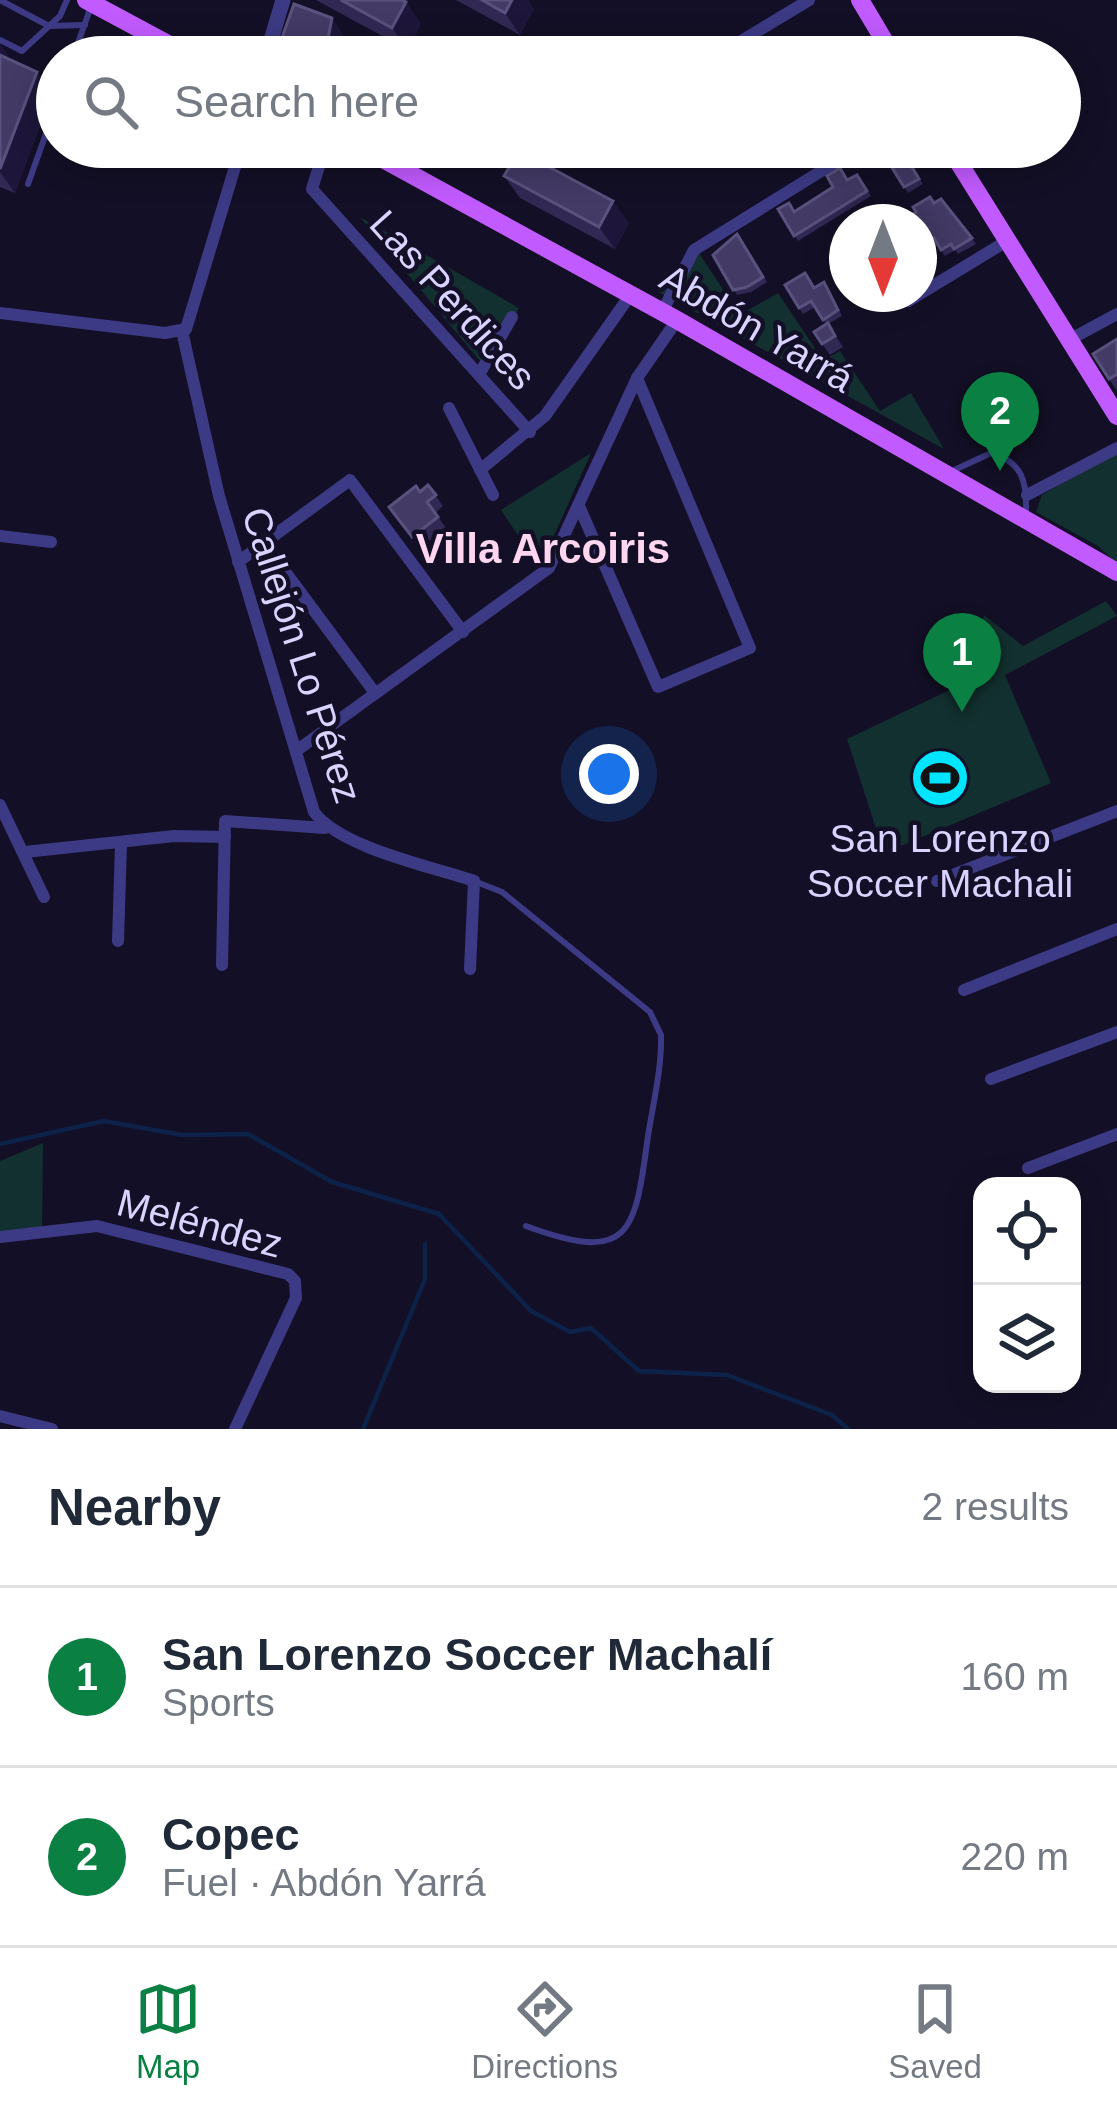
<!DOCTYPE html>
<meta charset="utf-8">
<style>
body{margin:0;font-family:Arial,sans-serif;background:#f2f2f3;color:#1f2937}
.controls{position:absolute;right:36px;bottom:36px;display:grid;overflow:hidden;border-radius:24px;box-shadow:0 6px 30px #0003}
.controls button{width:108px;height:108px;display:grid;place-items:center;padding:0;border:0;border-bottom:3px solid #e0e1e3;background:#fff;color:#1f2937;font:60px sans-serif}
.compass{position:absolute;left:829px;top:204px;width:108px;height:108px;border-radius:50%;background:#fff;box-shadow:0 6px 30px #0003;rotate:180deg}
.you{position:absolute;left:609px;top:774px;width:42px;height:42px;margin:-30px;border:9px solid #fff;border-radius:50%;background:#1a73e8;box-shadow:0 0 0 18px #1a73e833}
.badge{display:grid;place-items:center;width:78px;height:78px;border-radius:50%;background:#0b8043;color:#fff;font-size:39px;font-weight:700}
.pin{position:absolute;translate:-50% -99px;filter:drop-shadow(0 3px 6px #0008)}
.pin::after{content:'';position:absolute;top:63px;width:42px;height:36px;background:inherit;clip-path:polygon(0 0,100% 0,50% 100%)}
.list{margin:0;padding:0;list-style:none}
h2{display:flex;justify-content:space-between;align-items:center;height:156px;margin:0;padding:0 48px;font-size:51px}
h2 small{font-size:39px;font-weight:400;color:#747a83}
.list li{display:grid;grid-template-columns:78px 1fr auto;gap:36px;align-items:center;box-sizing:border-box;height:180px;padding:0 48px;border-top:3px solid #e0e1e3}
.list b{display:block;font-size:45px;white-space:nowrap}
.list p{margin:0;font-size:39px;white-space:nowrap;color:#747a83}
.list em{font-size:39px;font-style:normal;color:#747a83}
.icon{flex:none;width:66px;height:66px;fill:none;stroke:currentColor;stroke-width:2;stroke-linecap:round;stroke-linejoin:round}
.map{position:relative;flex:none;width:1117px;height:1429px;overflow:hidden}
.search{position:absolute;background:#fff;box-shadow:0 6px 30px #0003;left:36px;right:36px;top:36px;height:132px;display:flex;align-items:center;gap:30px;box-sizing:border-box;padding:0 42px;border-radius:66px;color:#747a83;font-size:45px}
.sheet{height:516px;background:#fff}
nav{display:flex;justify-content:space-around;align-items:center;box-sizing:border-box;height:168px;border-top:3px solid #e0e1e3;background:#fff;font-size:33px;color:#747a83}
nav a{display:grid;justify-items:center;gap:6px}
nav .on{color:#0b8043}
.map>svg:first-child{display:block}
</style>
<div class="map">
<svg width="1117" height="1429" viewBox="0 0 1117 1429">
<rect width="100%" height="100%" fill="#130f26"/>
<g fill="#12302f">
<path d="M 360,217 L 519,308 L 485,367 Z"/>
<path d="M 699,253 L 740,315 L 778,293 L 823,360 L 840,351 L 880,411 L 911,393 L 944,449 L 655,290 L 664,274 Z"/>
<path d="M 1117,452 L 1117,564 L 1098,546 L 1036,512 L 1042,495 Z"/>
<path d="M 591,453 L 544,558 L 537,564 L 501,510 Z"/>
<path d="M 1106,601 L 1117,616 L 1005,675 L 1051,783 L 884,853 L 847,739 L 958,686 L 984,615 L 1023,646 Z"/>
<path d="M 43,1143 L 42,1229 L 0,1237 L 0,1161 Z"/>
</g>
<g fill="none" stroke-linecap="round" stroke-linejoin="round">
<g stroke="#0c2248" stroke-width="4.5">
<path d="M 0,1144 L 104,1121 L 182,1135 L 248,1134 L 332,1182 L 439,1214 L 531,1311 L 570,1332 L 591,1328 L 639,1371 L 727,1375 L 832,1415 L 848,1429"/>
<path d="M 363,1429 L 425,1279 L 425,1244"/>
</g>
<g stroke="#3d3a85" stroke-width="6">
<path d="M 0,0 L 49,26 L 85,25"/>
<path d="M 0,40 L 22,51 L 60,16 L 67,0"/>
<path d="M 73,57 L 90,9"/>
<path d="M 28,184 L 57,103"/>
<path d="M 950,472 L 991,453 C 1023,462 1027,482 1026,513"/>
<path d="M 474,881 L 502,892 L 650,1012 L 661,1035 C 662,1068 653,1104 648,1136 C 635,1233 631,1265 526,1226"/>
</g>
<g stroke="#3d3a85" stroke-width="12">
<path d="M 715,57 L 809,0"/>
<path d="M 325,147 L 312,189 L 530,432"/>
<path d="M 908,301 L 1007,241"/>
<path d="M 662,312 L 694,250 L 860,147"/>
<path d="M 0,313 L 165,333 L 186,329 L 241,147"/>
<path d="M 182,331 L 219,496 L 314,812 C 341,848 430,866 474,881 L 470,969"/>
<path d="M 1069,340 L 1117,314"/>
<path d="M 480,373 L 512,317"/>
<path d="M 449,408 L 493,495"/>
<path d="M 480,470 L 545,416 L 631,294"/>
<path d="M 1027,495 L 1117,448"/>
<path d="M 579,506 L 658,687 L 750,648 L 637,378"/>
<path d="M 0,536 L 51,542"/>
<path d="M 264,543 L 375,693"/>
<path d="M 238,562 L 350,480 L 463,632"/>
<path d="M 296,751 L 549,568 L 637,378 L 677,320"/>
<path d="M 0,805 L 44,897"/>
<path d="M 25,852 L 174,836 L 225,837"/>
<path d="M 937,881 L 1117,811"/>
<path d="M 118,941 L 121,844"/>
<path d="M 222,965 L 225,821 L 325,828"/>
<path d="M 964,990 L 1117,929"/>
<path d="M 991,1079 L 1117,1032"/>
<path d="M 1028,1168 L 1117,1134"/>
<path d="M 0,1237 L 97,1226 L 288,1274 L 295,1281 L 296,1298 L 235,1429"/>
<path d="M 0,1416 L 52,1429"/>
</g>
<path stroke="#3d3a85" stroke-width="15" d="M 266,57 L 283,0"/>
<g stroke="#c25bff" stroke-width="18">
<path d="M 86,0 L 192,57"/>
<path d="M 860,0 L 894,57"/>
<path d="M 361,147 L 677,320 L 1117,572"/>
<path d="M 949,147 L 1117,416"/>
</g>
</g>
<g fill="#312854">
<path d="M 316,0 L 403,0 L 421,24 L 408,50 Z"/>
<path d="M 456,0 L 528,0 L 534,9 L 520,35 Z"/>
<path d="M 0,44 L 7,54 L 6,58 L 52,94 L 15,193 L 0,187 Z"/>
<path d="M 427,147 L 460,147 L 452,161 Z"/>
<path d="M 914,147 L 919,154 L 909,161 L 923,184 L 908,193 L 881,150 Z"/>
<path d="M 857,175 L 871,196 L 798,241 L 778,209 L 795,212 Z"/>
<path d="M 504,176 L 629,223 L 615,249 L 520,198 Z"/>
<path d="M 941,199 L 976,244 L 958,254 L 955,250 L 945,256 L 937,244 L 922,253 L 919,248 L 919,222 L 934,203 Z"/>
<path d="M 737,234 L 767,282 L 751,292 L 737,295 L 713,255 Z"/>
<path d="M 785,285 L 828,287 L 842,316 L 828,324 L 843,347 L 830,355 L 814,332 L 826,324 L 815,307 L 803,314 Z"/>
<path d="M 858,294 L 872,294 L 874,298 L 864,304 Z"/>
<path d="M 1117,339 L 1117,391 L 1109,379 Z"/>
<path d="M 428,485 L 443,506 L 435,513 L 446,528 L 420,548 L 389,507 Z"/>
</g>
<g fill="#1d163a">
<path d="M 512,0 L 528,0 L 534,9 L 520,35 L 505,13 Z"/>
<path d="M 406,2 L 421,24 L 408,50 L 392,28 Z"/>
<path d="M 332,18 L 343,34 L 339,57 L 326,49 Z"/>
<path d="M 0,44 L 7,54 L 0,68 Z"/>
<path d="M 37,72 L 52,94 L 15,193 L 0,172 L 0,169 Z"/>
<path d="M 443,147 L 460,147 L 452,161 Z"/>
<path d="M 613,201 L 629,223 L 615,249 L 599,227 Z"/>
</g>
<g fill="#433a66" stroke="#5a527e" stroke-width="3">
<path d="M 341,0 L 403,0 L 406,2 L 392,28 Z"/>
<path d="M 482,0 L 512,0 L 505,13 Z"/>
<path d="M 294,4 L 332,18 L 326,49 L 341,57 L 291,57 L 281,53 L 283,57 L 275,57 Z"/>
<path d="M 473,38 L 508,57 L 463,57 Z"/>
<path d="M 0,55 L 37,72 L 0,169 Z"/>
<path d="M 887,147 L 914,147 L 915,149 L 905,155 L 919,179 L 904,187 L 881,150 Z"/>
<path d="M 519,151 L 613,201 L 599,227 L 504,176 Z"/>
<path d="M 840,168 L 847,180 L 857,175 L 867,191 L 794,236 L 778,209 L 789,203 L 794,212 L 833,187 L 827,176 Z"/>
<path d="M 930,197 L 934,203 L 941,199 L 972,238 L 954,249 L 951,244 L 941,250 L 934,238 L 919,247 L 919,222 L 902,221 L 916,212 L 913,207 Z"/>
<path d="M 737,234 L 763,277 L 747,287 L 733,290 L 713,255 Z"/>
<path d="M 847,261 L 847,276 L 840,266 Z"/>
<path d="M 805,273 L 814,288 L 824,282 L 838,310 L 823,320 L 811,301 L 799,308 L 785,285 Z"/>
<path d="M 828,323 L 835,336 L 822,344 L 814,332 Z"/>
<path d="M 1117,339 L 1117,374 L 1109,379 L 1093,354 Z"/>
<path d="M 428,485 L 436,495 L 427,502 L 438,517 L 412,537 L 389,507 L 416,486 L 420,492 Z"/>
</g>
<defs>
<symbol id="stadium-disc" viewBox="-11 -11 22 22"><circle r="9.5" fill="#00e5ff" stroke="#130f26"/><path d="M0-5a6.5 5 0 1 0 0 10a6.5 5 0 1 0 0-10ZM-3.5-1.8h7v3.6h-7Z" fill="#111"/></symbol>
</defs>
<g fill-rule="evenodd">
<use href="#stadium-disc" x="907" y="745" width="66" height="66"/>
</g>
<g text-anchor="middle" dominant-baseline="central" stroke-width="9" stroke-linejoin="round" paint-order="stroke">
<g font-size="39" fill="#d9d4ff" stroke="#130f26">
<text transform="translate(453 300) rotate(48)">Las Perdices</text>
<text transform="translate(757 328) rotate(30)">Abdón Yarrá</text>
<text transform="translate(302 655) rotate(72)">Callejón Lo Pérez</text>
<text transform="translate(200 1223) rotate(15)">Meléndez</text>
</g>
<g font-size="39" fill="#d9d4ff" stroke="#130f26">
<text x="940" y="838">San Lorenzo<tspan x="940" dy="45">Soccer Machali</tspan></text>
</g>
<g font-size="42" font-weight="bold" fill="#ffd6f0" stroke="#130f26">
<text x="543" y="548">Villa Arcoiris</text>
</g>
</g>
</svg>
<div class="controls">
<button><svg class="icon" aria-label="locate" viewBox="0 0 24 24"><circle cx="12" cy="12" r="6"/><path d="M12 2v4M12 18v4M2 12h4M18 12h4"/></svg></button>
<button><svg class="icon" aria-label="layers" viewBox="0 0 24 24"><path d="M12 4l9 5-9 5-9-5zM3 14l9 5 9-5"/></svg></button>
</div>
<svg class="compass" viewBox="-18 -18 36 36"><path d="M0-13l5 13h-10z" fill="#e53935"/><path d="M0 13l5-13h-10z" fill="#747a83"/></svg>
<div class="you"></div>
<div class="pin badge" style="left:962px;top:712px">1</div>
<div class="pin badge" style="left:1000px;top:471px">2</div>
<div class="search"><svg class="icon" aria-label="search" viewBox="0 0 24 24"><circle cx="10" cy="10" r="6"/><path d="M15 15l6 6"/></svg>Search here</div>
</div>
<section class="sheet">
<h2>Nearby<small>2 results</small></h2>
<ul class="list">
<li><span class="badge">1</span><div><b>San Lorenzo Soccer Machalí</b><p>Sports</p></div><em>160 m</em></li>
<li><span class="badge">2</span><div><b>Copec</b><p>Fuel · Abdón Yarrá</p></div><em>220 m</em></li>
</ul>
</section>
<nav>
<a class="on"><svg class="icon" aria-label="map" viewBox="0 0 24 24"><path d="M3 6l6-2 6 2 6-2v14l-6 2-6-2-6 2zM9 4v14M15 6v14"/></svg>Map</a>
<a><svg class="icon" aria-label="directions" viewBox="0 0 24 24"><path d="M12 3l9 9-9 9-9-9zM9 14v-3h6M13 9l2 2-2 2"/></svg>Directions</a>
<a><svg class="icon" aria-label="saved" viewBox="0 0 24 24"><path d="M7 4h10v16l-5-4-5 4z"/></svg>Saved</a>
</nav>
